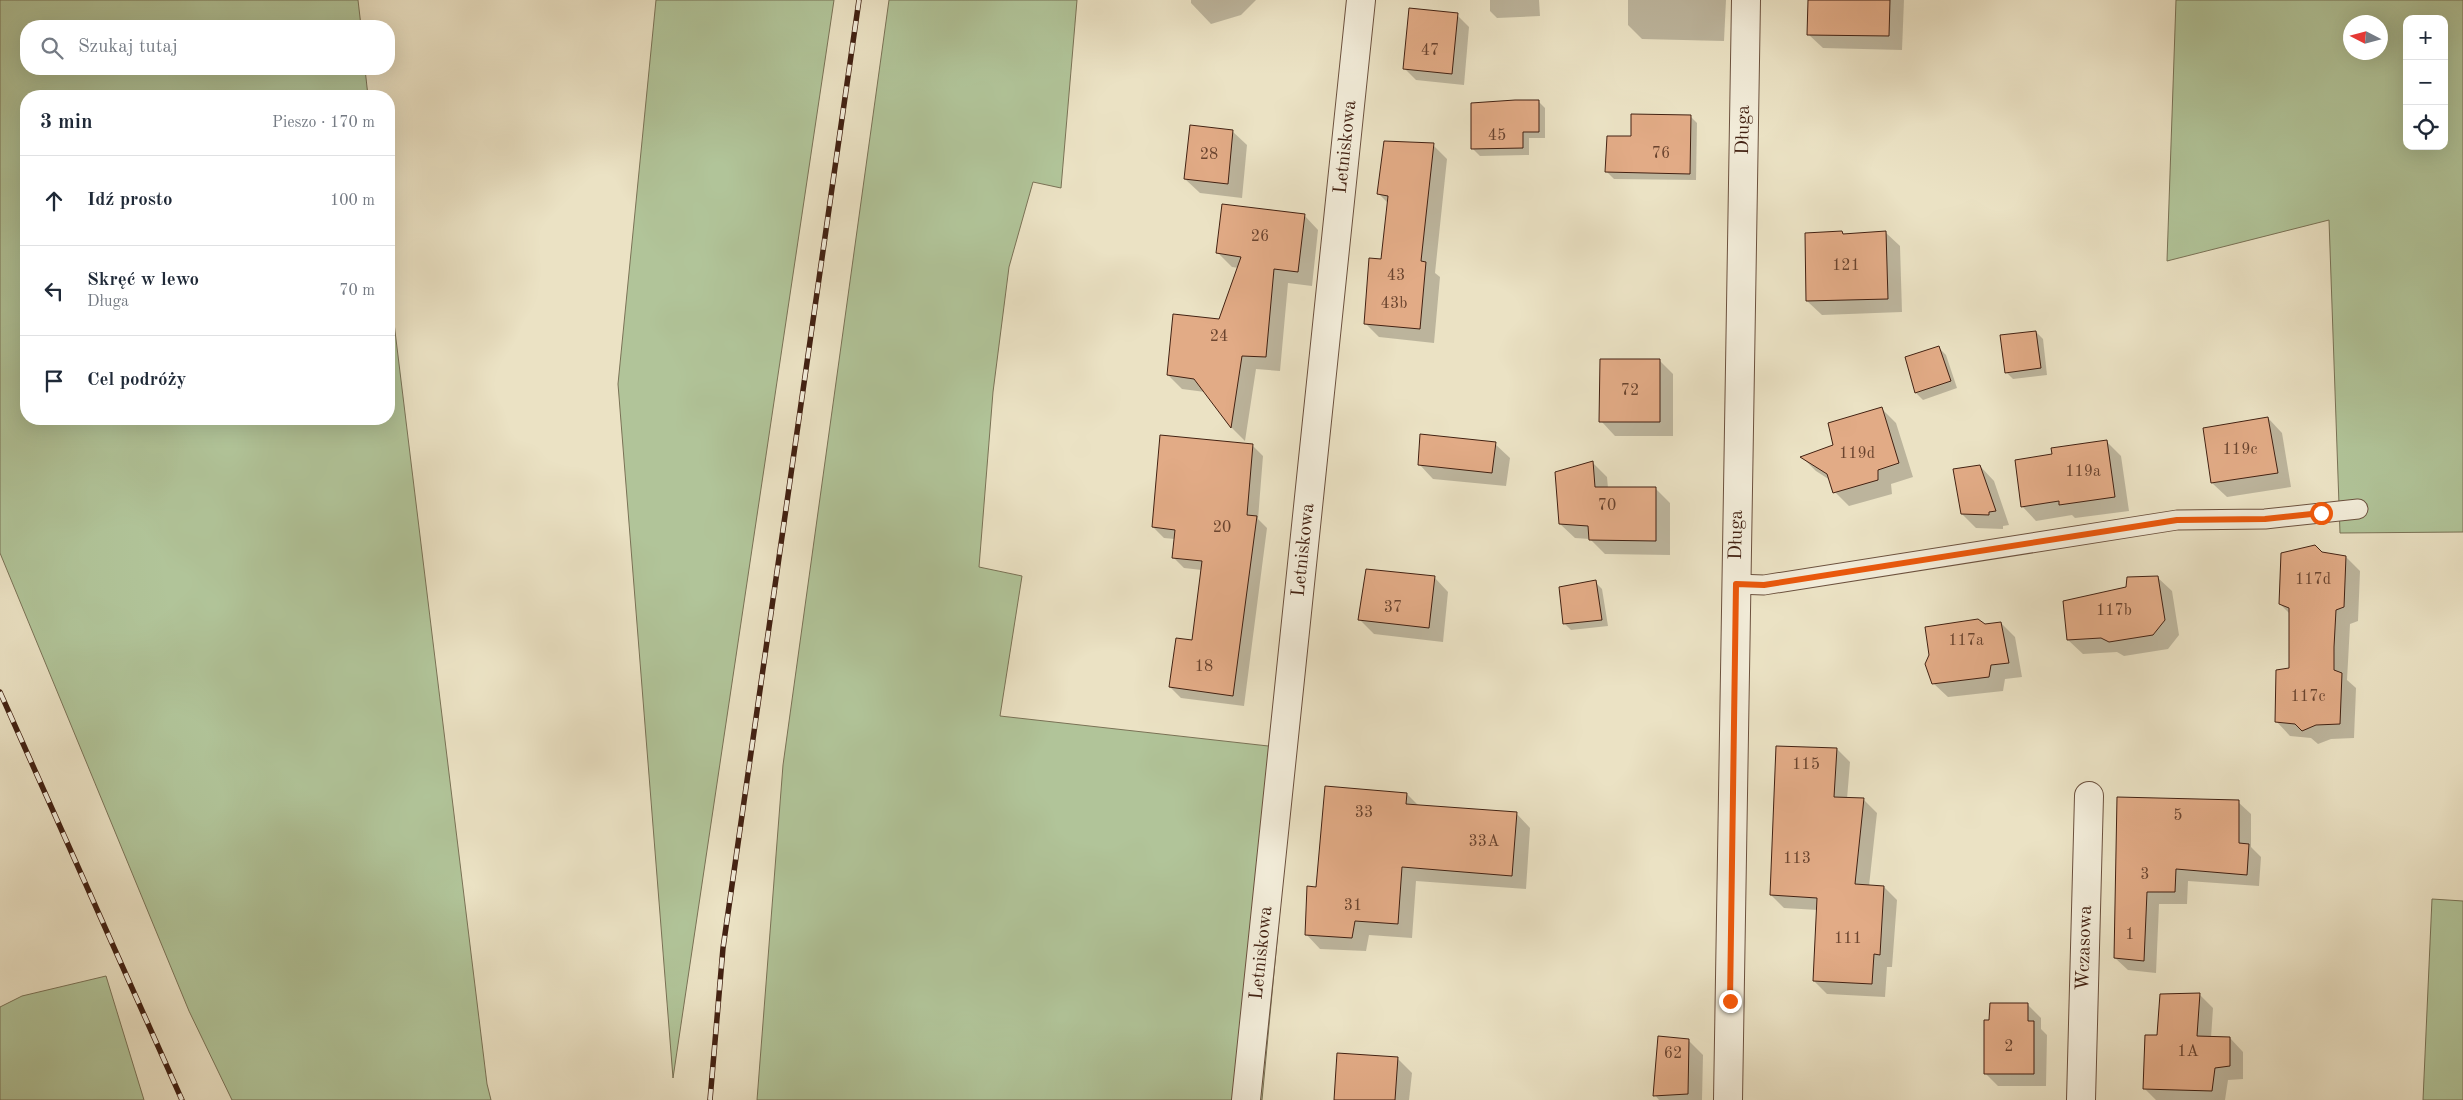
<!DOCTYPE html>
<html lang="pl">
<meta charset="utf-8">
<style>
body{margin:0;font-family:"Old Standard TT",serif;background:#f2f2f3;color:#1f2937}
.controls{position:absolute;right:15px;top:15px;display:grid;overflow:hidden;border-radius:10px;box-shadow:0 5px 20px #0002}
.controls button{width:45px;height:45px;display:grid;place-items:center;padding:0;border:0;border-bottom:1px solid #e0e1e3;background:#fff;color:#1f2937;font:25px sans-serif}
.compass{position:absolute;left:2343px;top:15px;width:45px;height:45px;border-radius:50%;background:#fff;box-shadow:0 5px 20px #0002;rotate:276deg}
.stop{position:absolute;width:15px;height:15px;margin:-11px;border:4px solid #ea580c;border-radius:50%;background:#fff}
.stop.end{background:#ea580c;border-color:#fff;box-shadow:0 1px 5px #0008}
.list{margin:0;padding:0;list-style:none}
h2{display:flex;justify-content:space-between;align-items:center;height:65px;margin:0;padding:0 20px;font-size:21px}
h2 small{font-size:16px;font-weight:400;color:#747a83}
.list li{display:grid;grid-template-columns:32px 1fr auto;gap:15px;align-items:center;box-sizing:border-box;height:90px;padding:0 20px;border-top:1px solid #e0e1e3}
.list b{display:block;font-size:19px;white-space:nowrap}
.list p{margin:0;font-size:16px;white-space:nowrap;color:#747a83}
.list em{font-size:16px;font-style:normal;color:#747a83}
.icon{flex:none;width:28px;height:28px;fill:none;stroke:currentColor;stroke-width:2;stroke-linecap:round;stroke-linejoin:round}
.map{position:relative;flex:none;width:2463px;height:1100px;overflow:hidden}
.search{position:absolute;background:#fff;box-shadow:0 5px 20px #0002;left:20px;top:20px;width:375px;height:55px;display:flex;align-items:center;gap:12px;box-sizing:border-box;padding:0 18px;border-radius:20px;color:#747a83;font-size:19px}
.panel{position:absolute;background:#fff;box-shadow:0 5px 20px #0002;left:20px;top:90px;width:375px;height:335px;border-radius:20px}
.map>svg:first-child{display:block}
</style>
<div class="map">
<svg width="2463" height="1100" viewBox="0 0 2463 1100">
<rect width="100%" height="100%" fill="#ebe2c4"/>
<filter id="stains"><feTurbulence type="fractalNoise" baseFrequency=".004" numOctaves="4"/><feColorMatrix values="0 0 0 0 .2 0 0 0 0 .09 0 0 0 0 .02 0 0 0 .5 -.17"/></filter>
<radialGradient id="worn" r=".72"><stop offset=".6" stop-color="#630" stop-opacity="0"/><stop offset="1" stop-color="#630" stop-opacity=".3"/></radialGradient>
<g fill="#b1c499" stroke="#7a7256" fill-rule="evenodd">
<path d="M 0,0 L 358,0 L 361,26 L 26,26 L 26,69 L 365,69 L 368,96 L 26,96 L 26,419 L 389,419 L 389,282 L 487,1084 L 491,1100 L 232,1100 L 189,1011 L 0,553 Z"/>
<path d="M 656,0 L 834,0 L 673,1078 L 618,384 Z"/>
<path d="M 889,0 L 1077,0 L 1061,188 L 1033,182 L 1009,267 L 993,392 L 979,567 L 1022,576 L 1000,716 L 1295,749 L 1262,1100 L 757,1100 L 783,765 Z"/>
<path d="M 2176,0 L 2463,0 L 2463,532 L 2340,533 L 2329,220 L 2167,261 ZM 2407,19 L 2444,19 L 2444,146 L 2407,146 ZM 2350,22 L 2380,22 L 2380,52 L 2350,52 Z"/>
<path d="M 2432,899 L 2463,901 L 2463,1100 L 2423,1100 Z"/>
<path d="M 106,976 L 144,1100 L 0,1100 L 0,1007 L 22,996 Z"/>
</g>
<g fill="#0003">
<path d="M 1191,0 L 1256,0 L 1241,15 L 1211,24 L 1191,3 Z"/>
<path d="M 1490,0 L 1539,0 L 1540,16 L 1497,18 L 1490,11 Z"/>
<path d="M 1628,0 L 1726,0 L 1724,41 L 1642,39 L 1628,25 Z"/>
<path d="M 1809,0 L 1904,0 L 1902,50 L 1823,48 L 1808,34 Z"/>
<path d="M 1457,15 L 1469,27 L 1464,85 L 1416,80 L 1404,68 Z"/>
<path d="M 1538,101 L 1545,108 L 1545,138 L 1529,138 L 1529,155 L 1480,156 L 1473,149 Z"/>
<path d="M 1690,116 L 1697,123 L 1696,180 L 1614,179 L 1607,172 L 1633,137 Z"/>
<path d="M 1232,131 L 1247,145 L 1242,198 L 1200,193 L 1185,179 Z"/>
<path d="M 1433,145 L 1447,159 L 1435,273 L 1440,277 L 1434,343 L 1379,337 L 1365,323 L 1382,260 L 1388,203 L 1379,194 Z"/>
<path d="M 1304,215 L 1318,230 L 1312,286 L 1288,283 L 1280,371 L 1256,369 L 1245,441 L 1232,428 L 1205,392 L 1182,389 L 1168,375 L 1220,320 L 1239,268 L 1232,267 L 1217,252 Z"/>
<path d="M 1885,232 L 1900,246 L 1902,312 L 1822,315 L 1807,301 L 1844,235 Z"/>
<path d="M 2036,332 L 2043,339 L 2047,375 L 2013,379 L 2006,372 Z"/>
<path d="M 1939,348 L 1946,355 L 1957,388 L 1923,400 L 1916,393 Z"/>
<path d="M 1659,360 L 1673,374 L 1673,436 L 1615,436 L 1601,421 Z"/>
<path d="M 1882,409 L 1896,423 L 1913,477 L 1891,484 L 1892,494 L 1849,506 L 1835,492 L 1830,480 L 1816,471 L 1803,458 L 1834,445 Z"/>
<path d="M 2268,418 L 2282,433 L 2291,487 L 2227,497 L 2212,483 Z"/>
<path d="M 2107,442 L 2121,456 L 2129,511 L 2075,518 L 2072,515 L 2036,521 L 2022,506 L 2054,455 Z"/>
<path d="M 1495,444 L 1510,458 L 1506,486 L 1433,479 L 1419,464 Z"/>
<path d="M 1252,445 L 1263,456 L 1258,519 L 1267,528 L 1244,706 L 1181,698 L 1170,687 L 1194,641 L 1202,570 L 1184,568 L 1173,557 L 1175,539 L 1164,538 L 1153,527 Z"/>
<path d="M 1592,462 L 1607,477 L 1608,488 L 1656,489 L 1670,503 L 1670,555 L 1605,554 L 1590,539 L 1575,538 L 1560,524 Z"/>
<path d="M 1980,466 L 1994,481 L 2009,525 L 2003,526 L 2003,529 L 1976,528 L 1962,514 Z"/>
<path d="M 2322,554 L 2346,557 L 2360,571 L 2358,621 L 2350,624 L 2348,662 L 2347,680 L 2356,688 L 2354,738 L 2331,739 L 2318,744 L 2311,738 L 2290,736 L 2276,721 L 2290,669 L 2290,614 L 2280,604 Z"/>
<path d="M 1434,577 L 1448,592 L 1443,642 L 1374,634 L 1360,620 Z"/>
<path d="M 2157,577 L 2172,591 L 2179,635 L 2168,649 L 2124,656 L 2117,652 L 2083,654 L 2068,640 L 2127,588 Z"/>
<path d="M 1595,582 L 1602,589 L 1608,626 L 1571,630 L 1564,623 Z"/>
<path d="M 2001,623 L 2015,637 L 2022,677 L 2005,679 L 2003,691 L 1948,697 L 1933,683 L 1984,625 Z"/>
<path d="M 1837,749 L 1850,762 L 1847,799 L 1864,800 L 1877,813 L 1869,886 L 1884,887 L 1897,900 L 1892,967 L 1887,967 L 1885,997 L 1827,994 L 1814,981 L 1818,910 L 1784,908 L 1771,895 Z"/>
<path d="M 1407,794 L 1419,806 L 1516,813 L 1530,828 L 1526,889 L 1416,881 L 1412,938 L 1369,935 L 1366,951 L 1320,949 L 1306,934 L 1317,888 Z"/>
<path d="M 2119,798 L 2238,802 L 2251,814 L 2251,847 L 2261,857 L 2259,886 L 2188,881 L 2187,904 L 2159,904 L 2156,973 L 2128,970 L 2115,958 Z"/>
<path d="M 2200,995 L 2213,1008 L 2211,1038 L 2230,1038 L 2243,1052 L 2243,1079 L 2228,1080 L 2225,1100 L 2156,1100 L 2144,1088 L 2158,1036 Z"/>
<path d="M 2028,1005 L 2041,1018 L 2041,1029 L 2047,1035 L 2046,1086 L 1998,1086 L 1985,1073 Z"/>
<path d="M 1688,1040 L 1703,1055 L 1702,1100 L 1659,1100 L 1655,1095 Z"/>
<path d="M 1397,1058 L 1412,1073 L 1409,1100 L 1335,1100 Z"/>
</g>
<g fill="#e2ab86" stroke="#422112">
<path d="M 1808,0 L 1890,0 L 1889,36 L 1807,35 Z"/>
<path d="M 1409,8 L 1458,13 L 1452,74 L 1403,69 Z"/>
<path d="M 1515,100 L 1539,100 L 1539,132 L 1523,132 L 1523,148 L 1471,149 L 1471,103 Z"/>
<path d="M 1631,114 L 1691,115 L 1690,174 L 1605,172 L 1607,136 L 1631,136 Z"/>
<path d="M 1190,125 L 1233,130 L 1228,184 L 1184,179 Z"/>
<path d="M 1384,141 L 1434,143 L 1421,261 L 1426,262 L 1420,329 L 1364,324 L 1369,258 L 1381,259 L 1388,196 L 1377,194 Z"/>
<path d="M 1222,204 L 1305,214 L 1298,272 L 1274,269 L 1266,357 L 1242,356 L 1231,428 L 1194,379 L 1167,375 L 1173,314 L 1219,319 L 1241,257 L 1216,253 Z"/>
<path d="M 1842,231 L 1843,234 L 1886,231 L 1888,299 L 1806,301 L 1805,233 Z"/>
<path d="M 2036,331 L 2041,368 L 2005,373 L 2000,335 Z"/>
<path d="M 1939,346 L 1951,381 L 1915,393 L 1905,357 Z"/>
<path d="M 1600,359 L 1660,359 L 1660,422 L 1599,422 Z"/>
<path d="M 1882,407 L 1899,463 L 1878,470 L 1878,480 L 1833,493 L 1827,474 L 1800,457 L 1833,445 L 1828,423 Z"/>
<path d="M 2268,417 L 2278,473 L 2211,483 L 2203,428 Z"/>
<path d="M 1420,434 L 1496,442 L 1492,473 L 1418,465 Z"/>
<path d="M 1160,435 L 1253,444 L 1247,515 L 1257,516 L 1233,696 L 1169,687 L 1176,638 L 1192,640 L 1202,561 L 1172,558 L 1175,530 L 1152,527 Z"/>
<path d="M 2107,440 L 2115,497 L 2059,505 L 2059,501 L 2021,507 L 2015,460 L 2052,454 L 2051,448 Z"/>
<path d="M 1593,461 L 1595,487 L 1656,487 L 1656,541 L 1589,540 L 1588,526 L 1559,524 L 1555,472 Z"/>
<path d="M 1980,465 L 1996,511 L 1989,512 L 1989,515 L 1961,514 L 1953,469 Z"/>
<path d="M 2315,545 L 2322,552 L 2346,556 L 2344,607 L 2336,610 L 2334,647 L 2334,670 L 2342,673 L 2340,724 L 2316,725 L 2302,731 L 2295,724 L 2275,722 L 2276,670 L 2289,668 L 2289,608 L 2279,604 L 2281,553 Z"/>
<path d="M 1366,569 L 1435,576 L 1429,628 L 1358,620 Z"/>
<path d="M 2158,576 L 2165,620 L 2153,635 L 2109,642 L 2101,638 L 2067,640 L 2063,601 L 2126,587 L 2127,577 Z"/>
<path d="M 1596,580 L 1602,620 L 1563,624 L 1559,587 Z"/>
<path d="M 1978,619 L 1985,624 L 2001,622 L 2009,663 L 1991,665 L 1989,677 L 1932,684 L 1925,664 L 1929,655 L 1925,627 Z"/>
<path d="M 1776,746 L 1837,748 L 1834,797 L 1864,798 L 1855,884 L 1884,886 L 1880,955 L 1874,954 L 1872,984 L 1813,981 L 1817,898 L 1770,895 Z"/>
<path d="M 1325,786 L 1407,793 L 1406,804 L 1517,812 L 1512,876 L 1402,867 L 1398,924 L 1355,921 L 1352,938 L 1305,935 L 1307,886 L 1316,887 Z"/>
<path d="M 2117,797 L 2239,800 L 2239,843 L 2249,844 L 2247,875 L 2176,869 L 2175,892 L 2147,892 L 2144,961 L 2114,958 Z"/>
<path d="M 2200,993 L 2197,1036 L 2230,1037 L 2230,1066 L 2215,1068 L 2212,1091 L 2143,1089 L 2145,1035 L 2157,1035 L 2160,994 Z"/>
<path d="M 1990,1003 L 2028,1003 L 2028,1021 L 2034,1021 L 2034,1074 L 1984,1074 L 1984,1020 L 1989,1020 Z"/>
<path d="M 1658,1036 L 1689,1039 L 1688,1094 L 1653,1096 Z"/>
<path d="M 1337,1053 L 1398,1057 L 1395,1100 L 1334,1100 Z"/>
</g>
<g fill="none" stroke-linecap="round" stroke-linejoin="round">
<defs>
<path id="service" d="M 1736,584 L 1764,585 L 2177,520 L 2265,519 L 2358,509"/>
<g id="minor">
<path d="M 1246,1100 L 1361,0"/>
<path d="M 1728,1100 L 1746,0"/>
<path d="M 2081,1100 L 2089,796"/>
</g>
</defs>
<use href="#service" stroke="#6c513e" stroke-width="21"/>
<use href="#minor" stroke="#6c513e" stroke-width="30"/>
<use href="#service" stroke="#f2ecd9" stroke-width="19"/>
<use href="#minor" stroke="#f2ecd9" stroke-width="28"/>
<defs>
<g id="rail">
<path d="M 0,692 L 182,1100"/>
<path d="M 710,1100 L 723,948 L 859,0"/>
</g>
</defs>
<use href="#rail" stroke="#422112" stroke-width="5.5"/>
<use href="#rail" stroke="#f2ecd9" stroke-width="4" stroke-dasharray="11" stroke-linecap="butt"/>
</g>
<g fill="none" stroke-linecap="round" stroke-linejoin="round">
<path stroke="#ea580c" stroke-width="6" d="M 1730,1001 L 1736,584 L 1764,585 L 2177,520 L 2265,519 L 2321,513"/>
</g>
<g text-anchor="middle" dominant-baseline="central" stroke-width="5" stroke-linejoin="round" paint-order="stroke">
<g font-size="16" fill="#6a442f">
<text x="1430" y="51">47</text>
<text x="1497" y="136">45</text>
<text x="1661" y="154">76</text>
<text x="1209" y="155">28</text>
<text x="1260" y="237">26</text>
<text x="1846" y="266">121</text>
<text x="1396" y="276">43</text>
<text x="1394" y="304">43b</text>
<text x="1219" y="337">24</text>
<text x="1630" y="391">72</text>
<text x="2240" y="450">119c</text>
<text x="1857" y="454">119d</text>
<text x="2083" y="472">119a</text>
<text x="1607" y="506">70</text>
<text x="1222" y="528">20</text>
<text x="2313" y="580">117d</text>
<text x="1393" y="608">37</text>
<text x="2114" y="611">117b</text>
<text x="1966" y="641">117a</text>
<text x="1204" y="667">18</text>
<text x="2308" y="697">117c</text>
<text x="1806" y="765">115</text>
<text x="1364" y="813">33</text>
<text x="2178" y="816">5</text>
<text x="1484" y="842">33A</text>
<text x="1797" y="859">113</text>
<text x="2145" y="875">3</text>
<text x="1353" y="906">31</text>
<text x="2130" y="935">1</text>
<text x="1848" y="939">111</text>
<text x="2009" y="1047">2</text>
<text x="2188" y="1052">1A</text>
<text x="1673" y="1054">62</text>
</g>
<g font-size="19" fill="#422112" stroke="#f2ecd9">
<text transform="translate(1744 130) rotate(-89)">Długa</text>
<text transform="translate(1346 147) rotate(-84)">Letniskowa</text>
<text transform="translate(1737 535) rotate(-89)">Długa</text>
<text transform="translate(1304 550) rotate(-84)">Letniskowa</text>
<text transform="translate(2085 948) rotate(-88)">Wczasowa</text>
<text transform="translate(1262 953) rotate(-84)">Letniskowa</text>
</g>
</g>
<rect width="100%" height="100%" filter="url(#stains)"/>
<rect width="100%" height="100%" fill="url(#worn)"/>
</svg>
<div class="controls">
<button>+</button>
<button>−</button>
<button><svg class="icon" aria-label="locate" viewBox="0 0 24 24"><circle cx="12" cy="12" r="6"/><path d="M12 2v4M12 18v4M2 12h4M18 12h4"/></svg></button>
</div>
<svg class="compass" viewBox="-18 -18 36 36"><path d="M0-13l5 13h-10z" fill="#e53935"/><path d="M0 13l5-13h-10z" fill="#747a83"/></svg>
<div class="stop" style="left:2321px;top:513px"></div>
<div class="stop end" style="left:1730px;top:1001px"></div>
<div class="search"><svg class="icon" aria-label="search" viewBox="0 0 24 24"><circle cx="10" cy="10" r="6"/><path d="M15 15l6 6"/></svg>Szukaj tutaj</div>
<section class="panel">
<h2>3 min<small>Pieszo · 170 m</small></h2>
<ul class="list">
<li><svg class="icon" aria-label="ahead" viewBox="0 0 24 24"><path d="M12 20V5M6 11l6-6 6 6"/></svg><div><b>Idź prosto</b></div><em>100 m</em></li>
<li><svg class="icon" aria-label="left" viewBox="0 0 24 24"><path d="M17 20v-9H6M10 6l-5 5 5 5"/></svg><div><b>Skręć w lewo</b><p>Długa</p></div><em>70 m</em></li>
<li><svg class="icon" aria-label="arrive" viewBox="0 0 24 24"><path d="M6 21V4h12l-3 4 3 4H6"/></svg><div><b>Cel podróży</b></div></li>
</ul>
</section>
</div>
